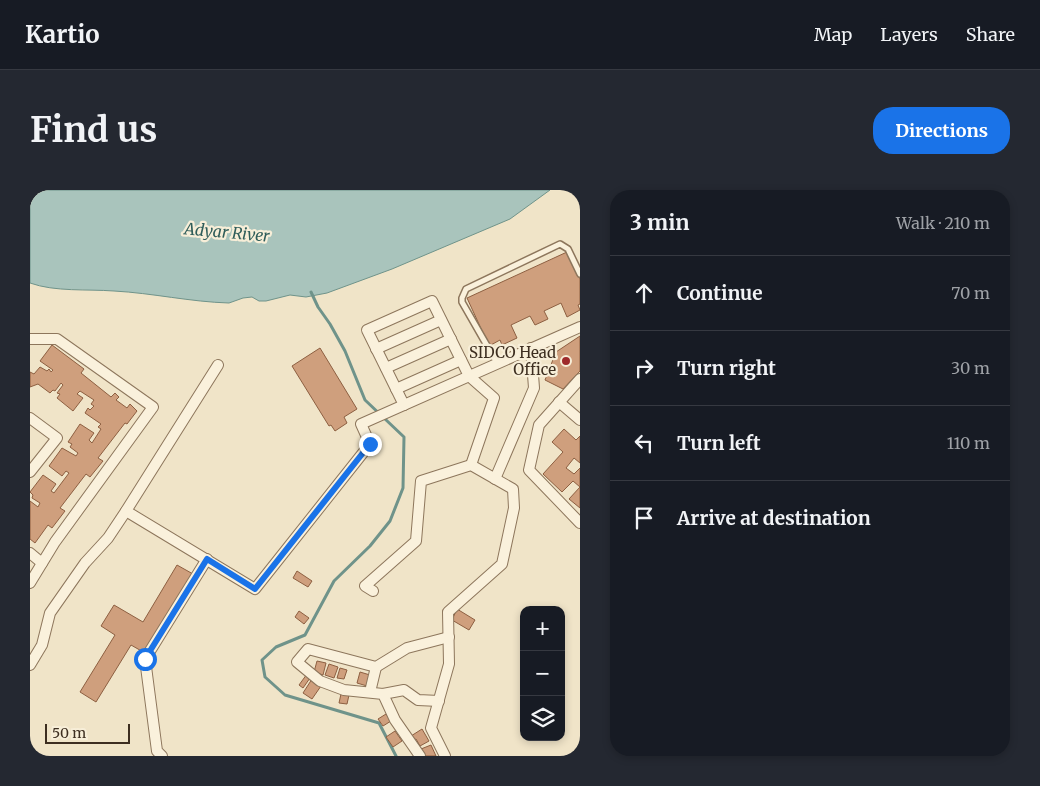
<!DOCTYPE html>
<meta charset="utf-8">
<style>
body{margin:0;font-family:Merriweather,serif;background:#242831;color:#f1f3f6}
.controls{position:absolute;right:15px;bottom:15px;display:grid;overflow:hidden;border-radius:10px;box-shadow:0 2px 8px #0003}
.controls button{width:45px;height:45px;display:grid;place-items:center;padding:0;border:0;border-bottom:1px solid #363941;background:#171b24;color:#f1f3f6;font:25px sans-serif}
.scale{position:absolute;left:15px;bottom:12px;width:85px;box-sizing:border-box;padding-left:5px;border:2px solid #3d2e20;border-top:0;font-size:14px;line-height:18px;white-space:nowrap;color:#3d2e20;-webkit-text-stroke:4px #f7eed8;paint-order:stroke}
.stop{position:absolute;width:15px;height:15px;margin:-11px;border:4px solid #1a73e8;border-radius:50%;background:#fff}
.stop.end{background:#1a73e8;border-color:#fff;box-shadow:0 1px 5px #0008}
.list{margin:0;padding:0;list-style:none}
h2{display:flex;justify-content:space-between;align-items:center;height:65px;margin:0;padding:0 20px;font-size:21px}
h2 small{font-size:16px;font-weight:400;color:#9ea1a6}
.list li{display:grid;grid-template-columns:32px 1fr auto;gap:15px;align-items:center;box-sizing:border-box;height:75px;padding:0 20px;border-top:1px solid #363941}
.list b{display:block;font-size:19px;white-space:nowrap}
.list em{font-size:16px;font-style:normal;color:#9ea1a6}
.icon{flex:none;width:28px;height:28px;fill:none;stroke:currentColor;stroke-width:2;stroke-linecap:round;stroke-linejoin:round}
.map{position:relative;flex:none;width:550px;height:566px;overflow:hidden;border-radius:20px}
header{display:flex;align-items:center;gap:30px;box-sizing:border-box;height:70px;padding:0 25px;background:#171b24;border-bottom:1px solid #363941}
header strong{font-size:24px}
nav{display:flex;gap:28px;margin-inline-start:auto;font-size:18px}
.intro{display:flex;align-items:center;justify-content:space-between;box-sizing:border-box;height:120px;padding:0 30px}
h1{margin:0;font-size:35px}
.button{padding:12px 22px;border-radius:20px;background:#1a73e8;color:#fff;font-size:18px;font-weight:700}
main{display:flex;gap:30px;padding:0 30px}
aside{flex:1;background:#171b24;border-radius:20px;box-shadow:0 2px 8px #0003}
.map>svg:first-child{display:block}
</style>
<header>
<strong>Kartio</strong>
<nav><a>Map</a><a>Layers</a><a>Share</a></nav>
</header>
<div class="intro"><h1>Find us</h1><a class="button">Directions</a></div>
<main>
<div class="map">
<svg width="550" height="566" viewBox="0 0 550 566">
<rect width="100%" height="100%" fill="#f0e4c8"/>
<path fill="#a9c4bc" stroke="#6f938a" d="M 0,0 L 520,0 L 480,29 L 362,79 L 297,103 L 276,107 L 260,105 L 236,111 L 229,111 L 222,107 L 213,108 L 199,113 C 161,112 122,103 84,101 C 57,99 25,102 0,93 Z"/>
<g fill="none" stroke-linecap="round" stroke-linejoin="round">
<path stroke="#6f938a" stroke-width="3" d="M 281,102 L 288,117 L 300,134 L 315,161 L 335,210 L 374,247 L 373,298 L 360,331 L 340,356 L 304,391 L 275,445 L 246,457 L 232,470 L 235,487 L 255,505 L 349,533 L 366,566"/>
</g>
<g fill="#cf9f7d" stroke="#8d5f41">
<path d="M 537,62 L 550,89 L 550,114 L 548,115 L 550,120 L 537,127 L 531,113 L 514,121 L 518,129 L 505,135 L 500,126 L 481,135 L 487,148 L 472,155 L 470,150 L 459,156 L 437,108 Z"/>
<path d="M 550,146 L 550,181 L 533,199 L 515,190 L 526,162 Z"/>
<path d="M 22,155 L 54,179 L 51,183 L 81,207 L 85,203 L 89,207 L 86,210 L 97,218 L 100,214 L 107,221 L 97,234 L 95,233 L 68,268 L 73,271 L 60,287 L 56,284 L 30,318 L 35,321 L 22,338 L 18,335 L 5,353 L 0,349 L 0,311 L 8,317 L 10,313 L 2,308 L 3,305 L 0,302 L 13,285 L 26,294 L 21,301 L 24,303 L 39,283 L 36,281 L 32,286 L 19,276 L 32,258 L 46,266 L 48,263 L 40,257 L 42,254 L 38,252 L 50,234 L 64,243 L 59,250 L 62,253 L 71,239 L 68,237 L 71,234 L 55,223 L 58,218 L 60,220 L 64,216 L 61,214 L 64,210 L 50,201 L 47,204 L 53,208 L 43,221 L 27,208 L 30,204 L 27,203 L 33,195 L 31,193 L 25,201 L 23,200 L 20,203 L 8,194 L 0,197 L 0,182 L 4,184 L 10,177 L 17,181 L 19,179 L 21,182 L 23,180 L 10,171 Z"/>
<path d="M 290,158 L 327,219 L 314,227 L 317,233 L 305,241 L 301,235 L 299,236 L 262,176 Z"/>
<path d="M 534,239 L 546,250 L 550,246 L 550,273 L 544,268 L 536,278 L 544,284 L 550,278 L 550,318 L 539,309 L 550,297 L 543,291 L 532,302 L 513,284 L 533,262 L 522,252 Z"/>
<path d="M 147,375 L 163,384 L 115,463 L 101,455 L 66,512 L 50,502 L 85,445 L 71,436 L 84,415 L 113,432 Z"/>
<path d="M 267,381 L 282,391 L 278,397 L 263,388 Z"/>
<path d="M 427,419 L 445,430 L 439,440 L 422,430 Z"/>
<path d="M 269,421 L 279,428 L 274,434 L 265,427 Z"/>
<path d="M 287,471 L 296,473 L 293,485 L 284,482 Z"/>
<path d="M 299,474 L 308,477 L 304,488 L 295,485 Z"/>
<path d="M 310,478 L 317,480 L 314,489 L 307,488 Z"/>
<path d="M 330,482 L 340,485 L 337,496 L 327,493 Z"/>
<path d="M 277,484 L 280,488 L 273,498 L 269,495 Z"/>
<path d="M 282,489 L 291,496 L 282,509 L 273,503 Z"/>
<path d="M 311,504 L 319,505 L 317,514 L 309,513 Z"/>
<path d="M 356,524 L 361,531 L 353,536 L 348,529 Z"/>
<path d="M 392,539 L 399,551 L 390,556 L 386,549 L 384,550 L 381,546 Z"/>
<path d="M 365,541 L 372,551 L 363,557 L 356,547 Z"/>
<path d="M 401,555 L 406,566 L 394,566 L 391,559 Z"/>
</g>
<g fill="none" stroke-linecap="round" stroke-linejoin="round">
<defs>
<path id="lane" d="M 467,173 L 432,112 L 432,108 L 436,99 L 530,54 L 538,59 L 550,84"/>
<g id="street">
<path d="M 0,149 L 27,149 L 123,217 L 25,352 L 0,393"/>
<path d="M 346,159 L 411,130"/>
<path d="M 356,178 L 421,149"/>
<path d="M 550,189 L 509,235 L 499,280 L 550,333"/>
<path d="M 366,199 L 431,170"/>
<path d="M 529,212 L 550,230"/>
<path d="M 374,215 L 337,140 L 402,111 L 439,186 L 464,208 L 441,275"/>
<path d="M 0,228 L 27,248 L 0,282"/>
<path d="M 465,289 L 504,198 L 501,158"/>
<path d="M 96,321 L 225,399 L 340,254 L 331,234 L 550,137"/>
<path d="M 0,363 L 12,373"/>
<path d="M 343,401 L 335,396 L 386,351 L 391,291 L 441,275 L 483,299 L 484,318 L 472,374 L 418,422 L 419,474 L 401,538 L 415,566"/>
<path d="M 0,475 L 12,455 L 20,423 L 55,373 L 78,348 L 96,321 L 188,175"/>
<path d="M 340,502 L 346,477"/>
<path d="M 353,504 L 374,500 L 388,510 L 409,511"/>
<path d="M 132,566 L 127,561 L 115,469 L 177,369"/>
<path d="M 390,566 L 365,530 L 353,504 L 314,500 L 290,491 L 267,472 L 278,459 L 346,477 L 377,458 L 419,447"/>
</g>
</defs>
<use href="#lane" stroke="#8d765c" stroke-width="8"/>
<use href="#street" stroke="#8d765c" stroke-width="12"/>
<use href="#lane" stroke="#faf1dc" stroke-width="5"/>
<use href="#street" stroke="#faf1dc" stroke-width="10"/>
</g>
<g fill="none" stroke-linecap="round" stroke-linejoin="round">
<path stroke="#1a73e8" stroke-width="6" d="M 115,469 L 177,369 L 225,399 L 340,254"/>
</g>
<circle fill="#9e2a2b" stroke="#f7eed8" stroke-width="2" cx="536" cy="171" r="5"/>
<g text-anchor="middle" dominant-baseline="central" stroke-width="4.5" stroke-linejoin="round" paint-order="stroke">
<g font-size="15" fill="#3d2e20" stroke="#f7eed8" text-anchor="end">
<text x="526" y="162">SIDCO Head<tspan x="526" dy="17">Office</tspan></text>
</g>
<g font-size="16" font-style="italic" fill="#2f5d5a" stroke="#f7eed8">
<text transform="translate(197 42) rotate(5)">Adyar River</text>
</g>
</g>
</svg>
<div class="controls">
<button>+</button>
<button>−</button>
<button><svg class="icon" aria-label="layers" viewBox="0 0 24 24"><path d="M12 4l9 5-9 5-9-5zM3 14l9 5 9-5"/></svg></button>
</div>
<div class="scale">50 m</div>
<div class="stop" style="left:115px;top:469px"></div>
<div class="stop end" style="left:340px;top:254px"></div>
</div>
<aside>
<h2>3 min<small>Walk · 210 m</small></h2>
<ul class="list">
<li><svg class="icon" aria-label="ahead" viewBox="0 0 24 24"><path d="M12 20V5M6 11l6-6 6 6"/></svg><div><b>Continue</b></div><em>70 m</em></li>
<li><svg class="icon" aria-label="right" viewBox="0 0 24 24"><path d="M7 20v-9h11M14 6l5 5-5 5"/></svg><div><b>Turn right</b></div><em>30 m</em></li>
<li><svg class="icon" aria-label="left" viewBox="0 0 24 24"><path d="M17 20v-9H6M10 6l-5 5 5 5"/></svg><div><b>Turn left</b></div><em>110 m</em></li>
<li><svg class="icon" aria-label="arrive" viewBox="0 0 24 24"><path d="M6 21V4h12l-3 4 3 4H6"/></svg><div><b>Arrive at destination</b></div></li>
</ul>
</aside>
</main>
